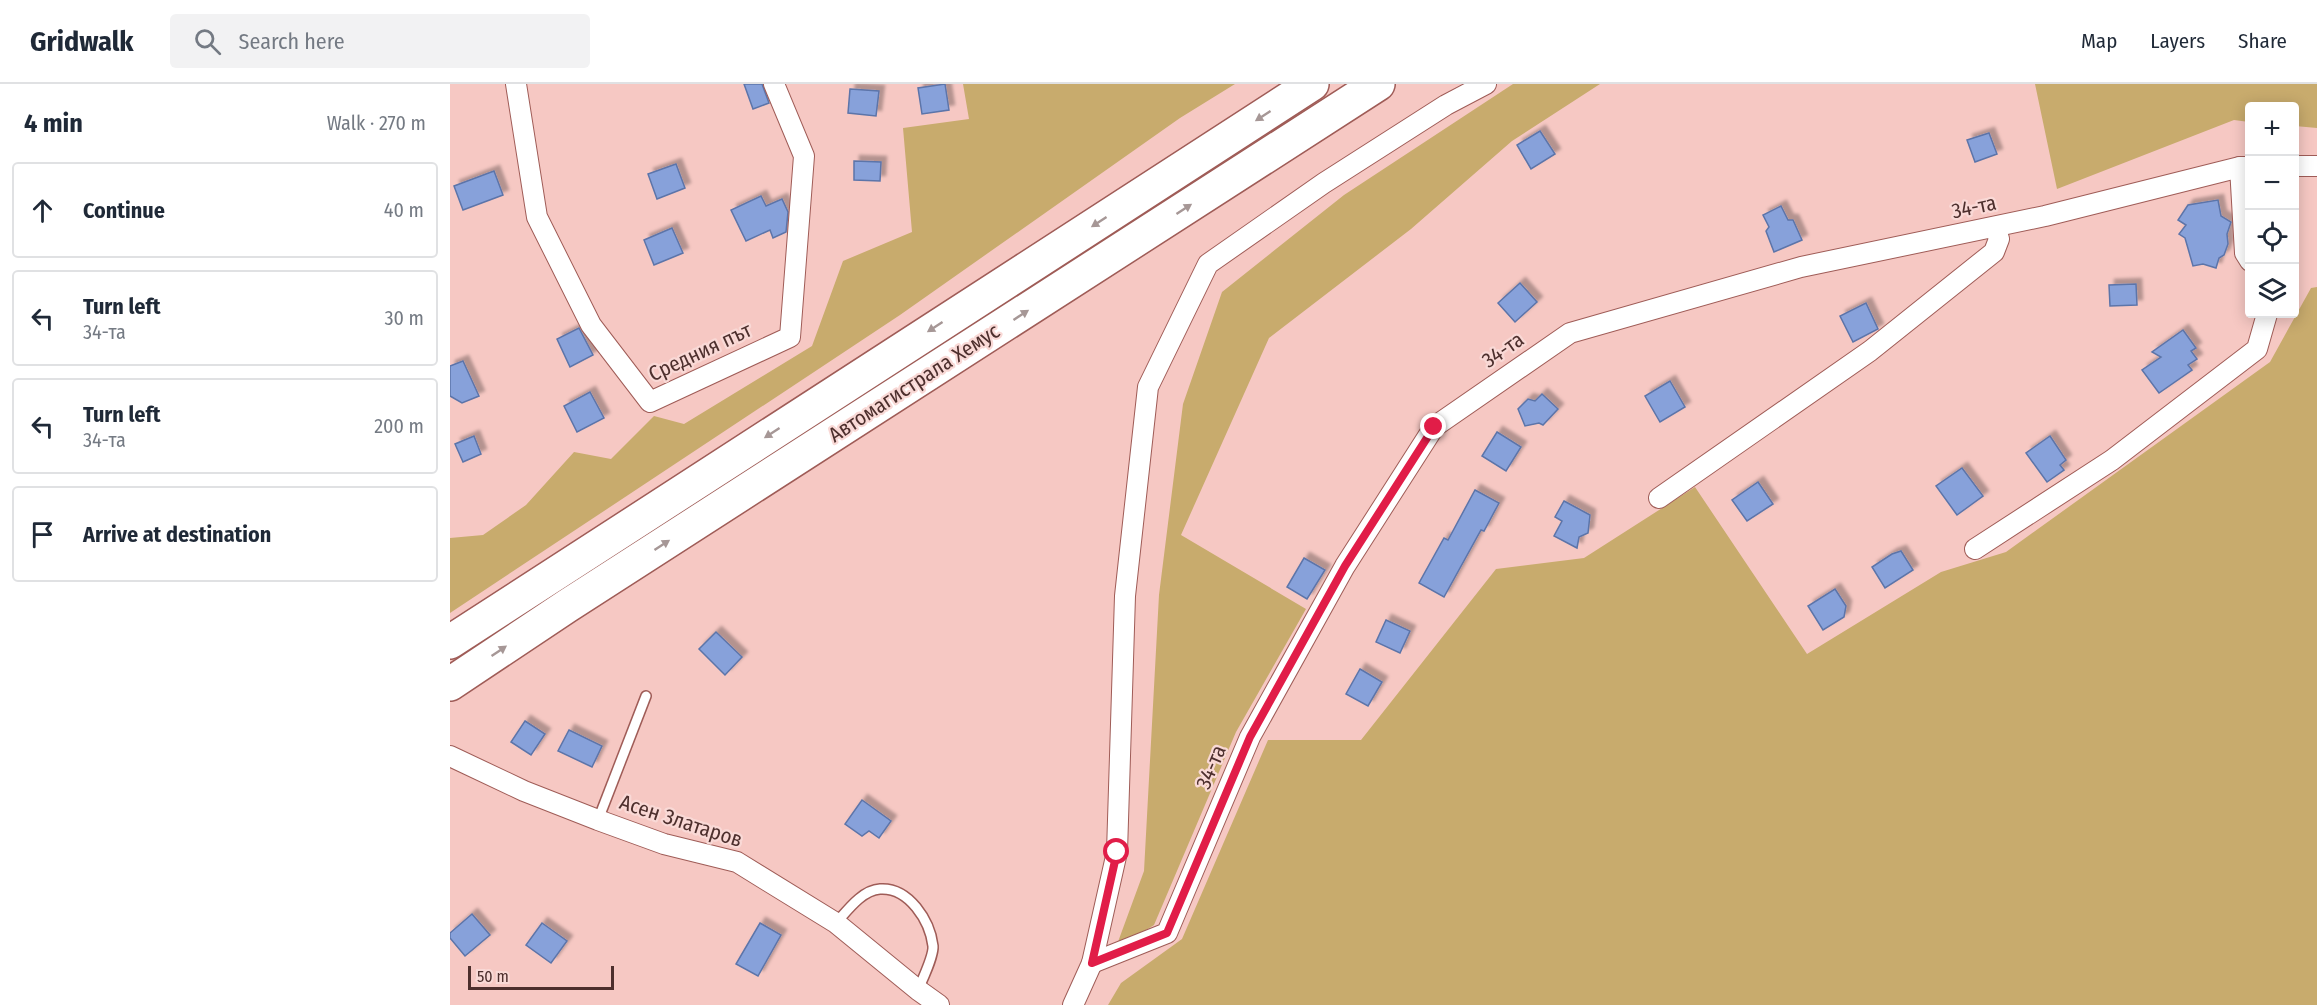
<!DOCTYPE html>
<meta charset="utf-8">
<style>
body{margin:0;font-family:"Fira Sans Condensed",sans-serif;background:#f2f2f3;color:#1f2937}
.controls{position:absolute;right:18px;top:18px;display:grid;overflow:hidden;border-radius:6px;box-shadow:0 3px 15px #0003}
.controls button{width:54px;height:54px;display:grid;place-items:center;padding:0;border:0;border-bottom:2px solid #e0e1e3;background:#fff;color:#1f2937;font:30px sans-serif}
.scale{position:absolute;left:18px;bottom:15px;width:146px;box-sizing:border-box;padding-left:6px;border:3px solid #4d2f2d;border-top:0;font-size:16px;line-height:21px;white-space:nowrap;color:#4d2f2d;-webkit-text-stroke:4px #f9d9d6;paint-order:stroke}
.stop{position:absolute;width:18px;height:18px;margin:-14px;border:4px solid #e11d48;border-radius:50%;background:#fff}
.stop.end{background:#e11d48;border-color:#fff;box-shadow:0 2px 6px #0008}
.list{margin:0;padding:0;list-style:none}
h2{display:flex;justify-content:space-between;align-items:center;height:78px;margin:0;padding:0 24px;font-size:26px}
h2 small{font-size:20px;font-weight:400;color:#747a83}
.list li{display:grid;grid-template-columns:39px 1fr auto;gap:18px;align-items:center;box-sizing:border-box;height:96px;margin:0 12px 12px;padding:0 12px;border:2px solid #e0e1e3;border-radius:6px}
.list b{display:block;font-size:22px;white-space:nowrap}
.list p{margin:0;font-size:20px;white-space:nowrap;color:#747a83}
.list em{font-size:20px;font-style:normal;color:#747a83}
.icon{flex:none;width:33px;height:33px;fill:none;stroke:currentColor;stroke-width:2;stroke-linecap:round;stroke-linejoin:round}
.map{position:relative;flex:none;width:1867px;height:921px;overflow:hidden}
header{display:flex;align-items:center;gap:36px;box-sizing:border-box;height:84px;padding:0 30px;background:#fff;border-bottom:2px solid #e0e1e3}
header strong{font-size:28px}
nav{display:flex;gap:33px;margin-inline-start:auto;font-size:21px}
.search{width:420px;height:54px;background:#f2f2f3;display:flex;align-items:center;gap:15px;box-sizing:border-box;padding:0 21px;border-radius:6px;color:#747a83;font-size:22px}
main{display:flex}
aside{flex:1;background:#fff}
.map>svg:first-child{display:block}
</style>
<header>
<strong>Gridwalk</strong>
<div class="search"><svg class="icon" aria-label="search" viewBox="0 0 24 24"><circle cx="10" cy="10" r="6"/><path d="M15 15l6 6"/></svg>Search here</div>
<nav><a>Map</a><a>Layers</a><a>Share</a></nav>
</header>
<main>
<aside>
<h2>4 min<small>Walk · 270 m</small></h2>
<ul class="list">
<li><svg class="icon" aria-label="ahead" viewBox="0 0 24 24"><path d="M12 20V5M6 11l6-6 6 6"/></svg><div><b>Continue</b></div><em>40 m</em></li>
<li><svg class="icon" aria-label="left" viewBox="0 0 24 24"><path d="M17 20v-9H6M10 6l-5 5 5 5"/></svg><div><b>Turn left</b><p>34-та</p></div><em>30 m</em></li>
<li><svg class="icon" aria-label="left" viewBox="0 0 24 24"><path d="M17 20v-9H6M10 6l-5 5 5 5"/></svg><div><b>Turn left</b><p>34-та</p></div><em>200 m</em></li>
<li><svg class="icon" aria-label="arrive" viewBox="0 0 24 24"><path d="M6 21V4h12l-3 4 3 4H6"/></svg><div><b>Arrive at destination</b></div></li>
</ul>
</aside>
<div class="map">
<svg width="1867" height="921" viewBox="0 0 1867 921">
<defs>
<filter id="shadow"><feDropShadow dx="5.5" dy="-5.5" stdDeviation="1.5" flood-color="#0004"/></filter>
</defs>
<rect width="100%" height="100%" fill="#f6c8c3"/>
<g fill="#c8ab6d">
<path d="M 513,0 L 785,0 L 730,34 L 450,231 L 0,529 L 0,454 L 33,451 L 76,421 L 124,368 L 161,375 L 204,332 L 234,340 L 362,262 L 393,177 L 462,148 L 453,44 L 519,35 Z"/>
<path d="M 1063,0 L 1150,0 L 1062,57 L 961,145 L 819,254 L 731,451 L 856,525 L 786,648 L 704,841 L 665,866 L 694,787 L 709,511 L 733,320 L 772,208 L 894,111 Z"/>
<path d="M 1585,0 L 1867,0 L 1867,44 L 1845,42 L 1844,22 L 1800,22 L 1799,38 L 1784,36 L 1607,105 Z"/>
<path d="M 1867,203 L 1867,921 L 658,921 L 671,899 L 732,855 L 818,656 L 911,656 L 1046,485 L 1134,474 L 1245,403 L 1357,570 L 1491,488 L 1556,468 L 1820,278 L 1861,204 Z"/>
</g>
<g fill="#87a1da" stroke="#5c74a9" stroke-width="1.5" filter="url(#shadow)">
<path d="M 294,0 L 312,0 L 319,19 L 303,25 Z"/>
<path d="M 495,0 L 499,26 L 472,30 L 468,4 Z"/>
<path d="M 400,5 L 429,7 L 426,32 L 398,29 Z"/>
<path d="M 1090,47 L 1105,70 L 1081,85 L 1067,61 Z"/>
<path d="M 1539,49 L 1547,70 L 1525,78 L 1517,56 Z"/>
<path d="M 404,77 L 431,78 L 430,97 L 404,96 Z"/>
<path d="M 226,80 L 235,104 L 207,115 L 198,90 Z"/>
<path d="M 44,87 L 53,111 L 13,126 L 4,102 Z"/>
<path d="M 311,112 L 316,122 L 332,115 L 338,128 L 336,148 L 323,154 L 320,146 L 296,157 L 281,126 Z"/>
<path d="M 1768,116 L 1771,132 L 1781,138 L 1777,150 L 1778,160 L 1774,171 L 1769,174 L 1766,184 L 1753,180 L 1743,182 L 1735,154 L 1729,150 L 1736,141 L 1728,136 L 1738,121 Z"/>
<path d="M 1331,122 L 1338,136 L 1343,136 L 1352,156 L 1324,168 L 1316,147 L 1319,143 L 1313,131 Z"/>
<path d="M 222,144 L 233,169 L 204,181 L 194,156 Z"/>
<path d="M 1070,199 L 1087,218 L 1065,238 L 1048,219 Z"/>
<path d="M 1686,200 L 1687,221 L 1660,222 L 1659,201 Z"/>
<path d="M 1416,219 L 1428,245 L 1403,258 L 1390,232 Z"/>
<path d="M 129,244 L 143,271 L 120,283 L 107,255 Z"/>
<path d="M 1733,246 L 1746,264 L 1741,267 L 1747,275 L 1738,281 L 1742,286 L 1709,309 L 1692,286 L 1711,273 L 1702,268 Z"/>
<path d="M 13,277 L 29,312 L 12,319 L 0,312 L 0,282 Z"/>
<path d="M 1220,297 L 1235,323 L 1210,338 L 1195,312 Z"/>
<path d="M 140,308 L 154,334 L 127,348 L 114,322 Z"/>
<path d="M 1092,310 L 1108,325 L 1093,341 L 1089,339 L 1075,342 L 1068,325 L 1078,315 L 1085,317 Z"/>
<path d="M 1047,348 L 1071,363 L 1056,387 L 1032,372 Z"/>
<path d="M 24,352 L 31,370 L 13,378 L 5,360 Z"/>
<path d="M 1600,352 L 1616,376 L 1610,381 L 1614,386 L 1597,398 L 1576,369 Z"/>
<path d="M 1512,384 L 1533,412 L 1507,431 L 1486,402 Z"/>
<path d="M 1308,398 L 1323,420 L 1297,437 L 1282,416 Z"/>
<path d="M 1025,406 L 1049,419 L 1034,447 L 1031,446 L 994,513 L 969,499 L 994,454 L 998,456 Z"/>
<path d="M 1114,417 L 1140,431 L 1138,449 L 1129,453 L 1127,464 L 1104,452 L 1112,437 L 1105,433 Z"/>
<path d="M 1451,467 L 1463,486 L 1435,504 L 1422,483 L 1442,470 Z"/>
<path d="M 854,474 L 875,486 L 857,515 L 837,503 Z"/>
<path d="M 1385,505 L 1396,522 L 1394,533 L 1373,546 L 1358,522 Z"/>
<path d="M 936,536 L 960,547 L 950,569 L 926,558 Z"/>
<path d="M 266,548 L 292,573 L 275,591 L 249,565 Z"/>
<path d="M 910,585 L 932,598 L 918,622 L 896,610 Z"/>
<path d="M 75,637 L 95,650 L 81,671 L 61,658 Z"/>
<path d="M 119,646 L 152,662 L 142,683 L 108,667 Z"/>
<path d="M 412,716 L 441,737 L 429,754 L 419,747 L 412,752 L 395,740 Z"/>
<path d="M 22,830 L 40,851 L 15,872 L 0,854 L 0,849 Z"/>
<path d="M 92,839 L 117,857 L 101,879 L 76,861 Z"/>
<path d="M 310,839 L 331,851 L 308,892 L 286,880 Z"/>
</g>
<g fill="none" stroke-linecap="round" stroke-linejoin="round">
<defs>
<g id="service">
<path d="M 148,736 L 196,612"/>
<path d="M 386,839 C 397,827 412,806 430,805 C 459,803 480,837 483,862 C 484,872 472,896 468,906"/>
</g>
<g id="minor">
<path d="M 66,0 L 87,133 L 141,241 L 200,318 L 340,253 L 354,72 L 324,0"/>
<path d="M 1844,82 L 1867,82"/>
<path d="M 1790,83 L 1795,169 L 1800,177"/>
<path d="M 1209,414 L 1420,267 L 1544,168 L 1549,155 L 1545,143"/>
<path d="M 1525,465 L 1662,376 L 1807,265 L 1817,230"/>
<path d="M 0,672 L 74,707 L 148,736 L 214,760 L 287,778 L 386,839 L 468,906 L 489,921"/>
<path d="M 642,879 L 717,849 L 800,653 L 895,482 L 984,343 L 1120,249 L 1351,183 L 1595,132 L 1790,83 L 1800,83"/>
<path d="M 623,921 L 642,879 L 667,768 L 675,512 L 698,303 L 758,180 L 874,99 L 996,21 L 1036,0"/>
</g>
<g id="motorway">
<path d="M 0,558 L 862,0"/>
<path d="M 0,600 L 117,522 L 928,0"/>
</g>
</defs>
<use href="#service" stroke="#9f5c57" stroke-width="12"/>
<use href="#minor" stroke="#9f5c57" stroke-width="22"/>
<use href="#motorway" stroke="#9f5c57" stroke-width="36"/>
<use href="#service" stroke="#fff" stroke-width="9"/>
<use href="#minor" stroke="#fff" stroke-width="20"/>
<use href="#motorway" stroke="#fff" stroke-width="33"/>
</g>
<defs><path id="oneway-solid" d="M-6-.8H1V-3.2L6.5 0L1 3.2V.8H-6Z" transform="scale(1.5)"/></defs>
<g fill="#a69796">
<use href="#oneway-solid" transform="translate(813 32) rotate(147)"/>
<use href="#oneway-solid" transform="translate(734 125) rotate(-33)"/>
<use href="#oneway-solid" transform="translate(649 138) rotate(147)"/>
<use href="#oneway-solid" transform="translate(571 231) rotate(-33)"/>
<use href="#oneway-solid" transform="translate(485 243) rotate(147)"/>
<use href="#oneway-solid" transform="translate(322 349) rotate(147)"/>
<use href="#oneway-solid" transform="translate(212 461) rotate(-33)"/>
<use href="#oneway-solid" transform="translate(49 567) rotate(-34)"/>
</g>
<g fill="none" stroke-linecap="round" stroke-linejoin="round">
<path stroke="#e11d48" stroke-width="8" d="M 667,768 L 642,879 L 717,849 L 800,653 L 895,482 L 984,343"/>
</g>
<g text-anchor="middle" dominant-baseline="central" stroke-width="4.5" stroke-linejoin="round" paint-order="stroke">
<g font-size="21" fill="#4d2f2d" stroke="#f9d9d6">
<text transform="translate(1524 123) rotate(-12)">34-та</text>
<text transform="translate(1053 266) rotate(-35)">34-та</text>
<text transform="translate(250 268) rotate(-25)">Средния път</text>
<text transform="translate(464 299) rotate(-33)">Автомагистрала Хемус</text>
<text transform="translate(761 683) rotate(-67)">34-та</text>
<text transform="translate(231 737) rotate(18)">Асен Златаров</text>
</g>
</g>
</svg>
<div class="controls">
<button>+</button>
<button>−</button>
<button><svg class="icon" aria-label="locate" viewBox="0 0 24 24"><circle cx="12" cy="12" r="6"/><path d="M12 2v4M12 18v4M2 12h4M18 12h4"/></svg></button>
<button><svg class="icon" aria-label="layers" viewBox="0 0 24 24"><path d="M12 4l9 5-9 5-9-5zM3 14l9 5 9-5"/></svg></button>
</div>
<div class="scale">50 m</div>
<div class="stop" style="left:667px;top:768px"></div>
<div class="stop end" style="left:984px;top:343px"></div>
</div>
</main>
